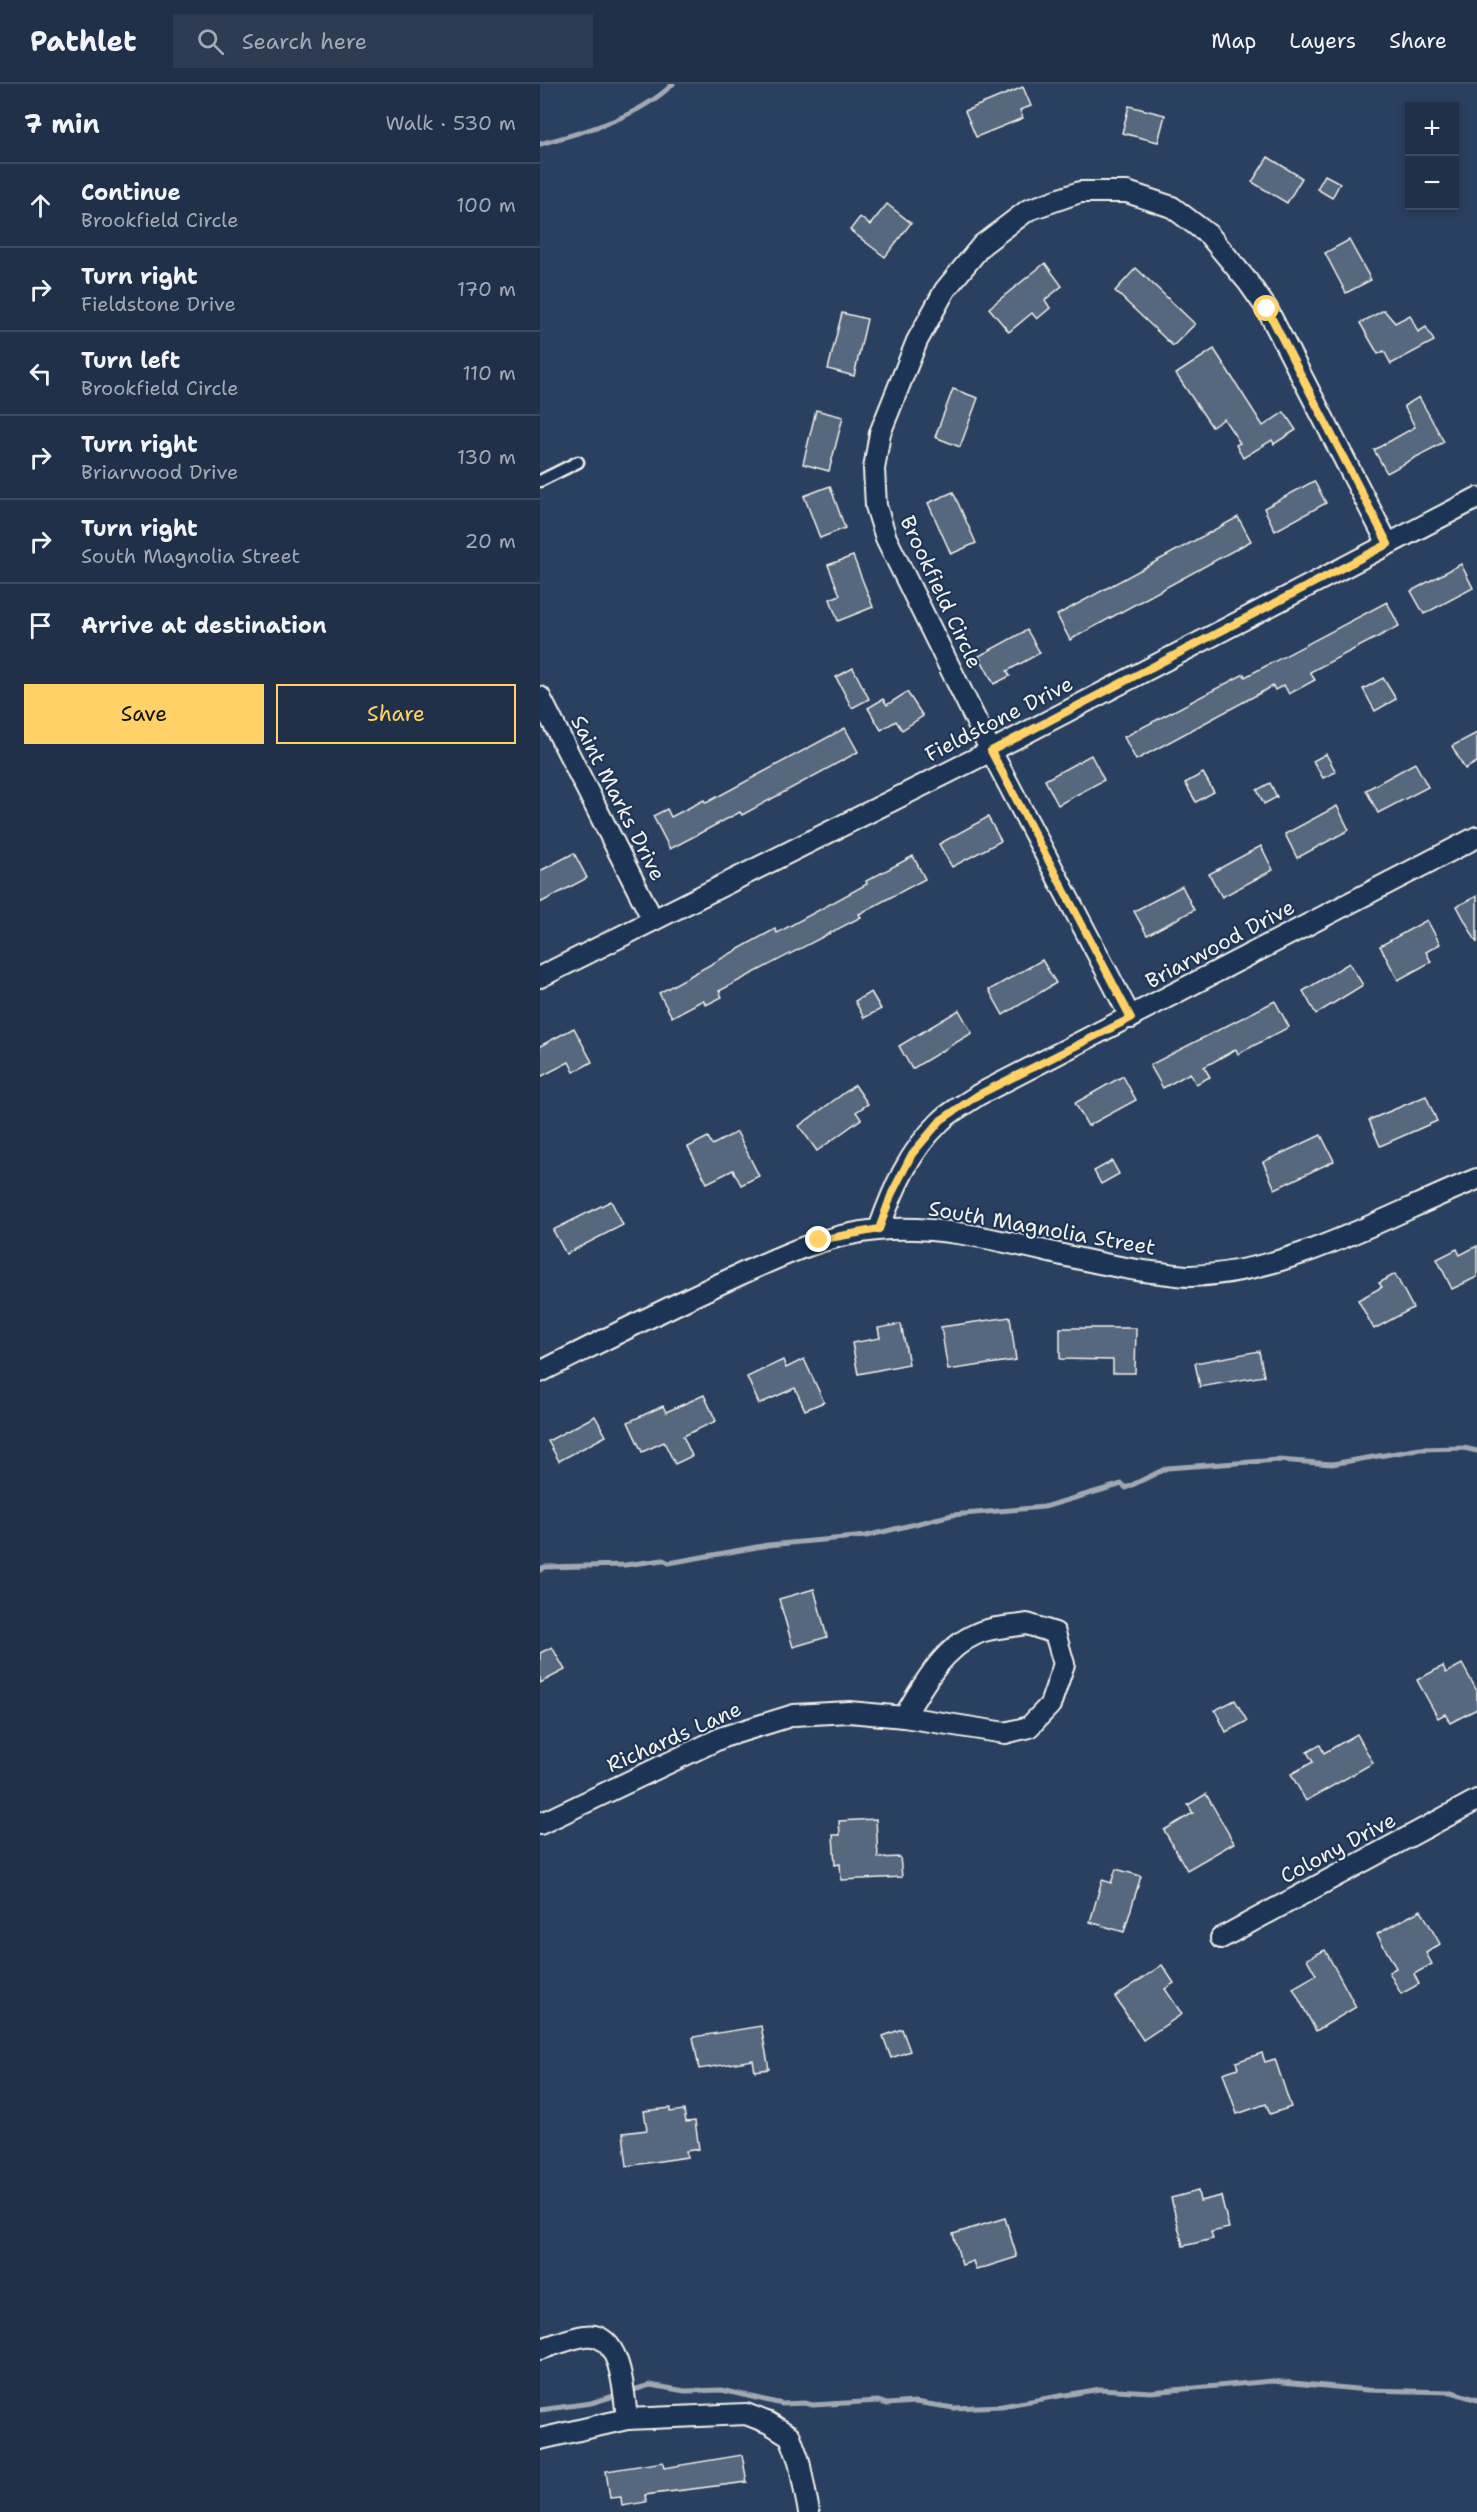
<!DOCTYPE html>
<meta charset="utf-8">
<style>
body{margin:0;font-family:"Shantell Sans",sans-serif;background:#2d3c52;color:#f1f3f6}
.controls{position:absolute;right:18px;top:18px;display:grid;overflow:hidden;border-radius:0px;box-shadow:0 3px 9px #0003}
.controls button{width:54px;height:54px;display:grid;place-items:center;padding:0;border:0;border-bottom:2px solid #3d4b60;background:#203048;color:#f1f3f6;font:30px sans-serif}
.stop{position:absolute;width:18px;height:18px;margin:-14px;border:4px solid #ffd166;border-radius:50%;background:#fff}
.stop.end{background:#ffd166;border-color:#fff;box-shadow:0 2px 6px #0008}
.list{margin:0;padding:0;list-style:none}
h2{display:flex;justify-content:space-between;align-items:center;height:78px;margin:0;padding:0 24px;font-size:26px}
h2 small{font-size:20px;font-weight:400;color:#a2a9b4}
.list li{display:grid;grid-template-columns:39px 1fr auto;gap:18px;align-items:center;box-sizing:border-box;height:84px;padding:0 24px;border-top:2px solid #3d4b60}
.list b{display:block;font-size:22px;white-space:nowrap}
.list p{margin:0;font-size:20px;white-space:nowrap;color:#a2a9b4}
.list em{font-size:20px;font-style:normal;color:#a2a9b4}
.actions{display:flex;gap:12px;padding:18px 24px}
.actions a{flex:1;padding:14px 0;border:2px solid #ffd166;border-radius:0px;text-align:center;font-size:21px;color:#ffd166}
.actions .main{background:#ffd166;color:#111}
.icon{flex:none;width:33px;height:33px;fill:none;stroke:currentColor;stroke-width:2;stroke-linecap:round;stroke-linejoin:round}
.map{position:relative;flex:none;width:937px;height:2428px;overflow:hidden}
header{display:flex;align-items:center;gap:36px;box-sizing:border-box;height:84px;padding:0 30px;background:#203048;border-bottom:2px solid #3d4b60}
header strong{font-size:28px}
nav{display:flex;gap:33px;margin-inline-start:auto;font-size:21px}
.search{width:420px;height:54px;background:#2d3c52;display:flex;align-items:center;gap:15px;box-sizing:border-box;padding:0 21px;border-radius:0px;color:#a2a9b4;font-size:22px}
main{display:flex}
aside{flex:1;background:#203048}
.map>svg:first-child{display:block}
</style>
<header>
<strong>Pathlet</strong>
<div class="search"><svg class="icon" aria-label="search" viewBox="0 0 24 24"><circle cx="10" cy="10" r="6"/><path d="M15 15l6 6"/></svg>Search here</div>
<nav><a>Map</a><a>Layers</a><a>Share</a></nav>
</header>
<main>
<aside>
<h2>7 min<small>Walk · 530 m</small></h2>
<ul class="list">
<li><svg class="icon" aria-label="ahead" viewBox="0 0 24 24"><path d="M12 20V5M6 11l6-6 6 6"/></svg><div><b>Continue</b><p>Brookfield Circle</p></div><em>100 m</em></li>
<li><svg class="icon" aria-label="right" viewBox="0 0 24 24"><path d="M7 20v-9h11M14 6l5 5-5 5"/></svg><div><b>Turn right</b><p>Fieldstone Drive</p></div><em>170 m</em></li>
<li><svg class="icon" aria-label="left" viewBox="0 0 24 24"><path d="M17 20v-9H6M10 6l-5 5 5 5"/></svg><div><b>Turn left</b><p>Brookfield Circle</p></div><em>110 m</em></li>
<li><svg class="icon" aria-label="right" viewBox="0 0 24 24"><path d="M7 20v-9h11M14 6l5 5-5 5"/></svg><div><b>Turn right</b><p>Briarwood Drive</p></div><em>130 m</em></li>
<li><svg class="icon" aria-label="right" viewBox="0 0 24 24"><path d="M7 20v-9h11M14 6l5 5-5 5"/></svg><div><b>Turn right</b><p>South Magnolia Street</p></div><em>20 m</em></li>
<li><svg class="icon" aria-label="arrive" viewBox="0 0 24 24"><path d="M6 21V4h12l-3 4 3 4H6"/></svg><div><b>Arrive at destination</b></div></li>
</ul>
<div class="actions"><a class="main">Save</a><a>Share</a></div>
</aside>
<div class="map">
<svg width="937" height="2428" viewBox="0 0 937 2428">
<rect width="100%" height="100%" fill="#2a4060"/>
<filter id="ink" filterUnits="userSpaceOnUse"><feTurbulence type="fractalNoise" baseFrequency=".0167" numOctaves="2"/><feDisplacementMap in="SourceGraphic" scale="12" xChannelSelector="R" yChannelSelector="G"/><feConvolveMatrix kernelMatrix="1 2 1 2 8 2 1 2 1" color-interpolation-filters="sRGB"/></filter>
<g filter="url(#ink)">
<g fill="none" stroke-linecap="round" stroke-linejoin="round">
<g stroke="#a1a8b0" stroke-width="5">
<path d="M 0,60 C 47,47 97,34 133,0"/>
<path d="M 0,1486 L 4,1483 L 85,1481 L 123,1476 L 129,1479 L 228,1461 L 326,1452 L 412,1431 L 504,1423 L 582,1400 L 586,1404 L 627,1384 L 738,1376 L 792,1380 L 880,1365 L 924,1364 L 937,1367"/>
<path d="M 0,2326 L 51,2319 L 110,2301 L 145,2307 L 182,2306 L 242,2320 L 264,2319 L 273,2321 L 338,2317 L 347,2320 L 375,2318 L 414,2324 L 462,2322 L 560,2305 L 611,2308 L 732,2297 L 827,2306 L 912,2308 L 937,2316"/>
</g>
</g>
<g fill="#56677d" stroke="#f4f1e8" stroke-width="1.5">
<path d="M 483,3 L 491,22 L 480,26 L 483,34 L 436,53 L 425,27 Z"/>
<path d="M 589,22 L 625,31 L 618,58 L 582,49 Z"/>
<path d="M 728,73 L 762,94 L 747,119 L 712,98 Z"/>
<path d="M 785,91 L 800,99 L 792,114 L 777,105 Z"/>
<path d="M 347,120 L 371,139 L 345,173 L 310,146 L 320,133 L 330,141 Z"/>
<path d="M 809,156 L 831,196 L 806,209 L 785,169 Z"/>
<path d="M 505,179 L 522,202 L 505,216 L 510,224 L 497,235 L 492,229 L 469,248 L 449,224 Z"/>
<path d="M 596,184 L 655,240 L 633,262 L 575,207 Z"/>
<path d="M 844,226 L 855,239 L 870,231 L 878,248 L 886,243 L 894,257 L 851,280 L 844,267 L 838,270 L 820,239 Z"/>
<path d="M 302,229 L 327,235 L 314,292 L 288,285 Z"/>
<path d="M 674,265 L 723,342 L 744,328 L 756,346 L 734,360 L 732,356 L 703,374 L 696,361 L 700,359 L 684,335 L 672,343 L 636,290 Z"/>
<path d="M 413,305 L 438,314 L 420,363 L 395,353 Z"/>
<path d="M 879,313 L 904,358 L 847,389 L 834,366 L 875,343 L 864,322 Z"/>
<path d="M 276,326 L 303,333 L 289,387 L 263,380 Z"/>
<path d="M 774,397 L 786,419 L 735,447 L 724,424 Z"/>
<path d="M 290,402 L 305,444 L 280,454 L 264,412 Z"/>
<path d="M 413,408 L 436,459 L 411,470 L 388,419 Z"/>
<path d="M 698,433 L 711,457 L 530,556 L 517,531 Z"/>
<path d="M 313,472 L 333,523 L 298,537 L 290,515 L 300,511 L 288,481 Z"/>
<path d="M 921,480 L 933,504 L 884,530 L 871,507 Z"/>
<path d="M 847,518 L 859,542 L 770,588 L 775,596 L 749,610 L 744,601 L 735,606 L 733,602 L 596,676 L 584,653 L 704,590 L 705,593 Z"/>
<path d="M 487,546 L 500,569 L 467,587 L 470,592 L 454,600 L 439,572 Z"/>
<path d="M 313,584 L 329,615 L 312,624 L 296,593 Z"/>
<path d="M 843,594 L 856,615 L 835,627 L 823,605 Z"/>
<path d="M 367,608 L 383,632 L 362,646 L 356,637 L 341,646 L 328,624 L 343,615 L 347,621 Z"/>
<path d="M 305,644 L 318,668 L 202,731 L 200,728 L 130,765 L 113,732 L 127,725 L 131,733 L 164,716 L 166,719 Z"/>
<path d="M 937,649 L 937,678 L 925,685 L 912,662 Z"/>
<path d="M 786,670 L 796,688 L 783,694 L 773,677 Z"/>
<path d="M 551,671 L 564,696 L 518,721 L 505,696 Z"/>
<path d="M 875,679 L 888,703 L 838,729 L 826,706 Z"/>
<path d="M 663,689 L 674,708 L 656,718 L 645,699 Z"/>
<path d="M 730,699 L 737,713 L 724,720 L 717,706 Z"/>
<path d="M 797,722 L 809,746 L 757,774 L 745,750 Z"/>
<path d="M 448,733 L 461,757 L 412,783 L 399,760 Z"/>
<path d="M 721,762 L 733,786 L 682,813 L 669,790 Z"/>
<path d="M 34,769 L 47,794 L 0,819 L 0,787 Z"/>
<path d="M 373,772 L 385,795 L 319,830 L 321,833 L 179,907 L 182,913 L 166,921 L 163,916 L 132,933 L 119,909 L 235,845 L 237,849 L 327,800 L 326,797 Z"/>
<path d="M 642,802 L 654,826 L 607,851 L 594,827 Z"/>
<path d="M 937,812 L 937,859 L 917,822 Z"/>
<path d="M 887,836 L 900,860 L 886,868 L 891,878 L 858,896 L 840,862 Z"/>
<path d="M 502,876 L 516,899 L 463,931 L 449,906 Z"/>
<path d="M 809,879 L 823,901 L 776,930 L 763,907 Z"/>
<path d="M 331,908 L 341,925 L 324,934 L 315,917 Z"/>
<path d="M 735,917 L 749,943 L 698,970 L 696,965 L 664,983 L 670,993 L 656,1000 L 650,989 L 623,1004 L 610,981 Z"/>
<path d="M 419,926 L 432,949 L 372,985 L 359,962 Z"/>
<path d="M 34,944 L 52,978 L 34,988 L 29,978 L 0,993 L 0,962 Z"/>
<path d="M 583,992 L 596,1016 L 548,1042 L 535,1019 Z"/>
<path d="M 315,1001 L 328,1020 L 316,1028 L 321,1035 L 277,1067 L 259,1042 Z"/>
<path d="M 886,1012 L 897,1037 L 840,1062 L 829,1036 Z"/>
<path d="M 197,1048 L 219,1092 L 201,1101 L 193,1086 L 167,1099 L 148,1063 L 168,1053 L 172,1061 Z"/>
<path d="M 781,1051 L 794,1077 L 735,1105 L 723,1078 Z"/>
<path d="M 572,1077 L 579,1090 L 561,1100 L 554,1087 Z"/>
<path d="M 71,1117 L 83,1141 L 26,1170 L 13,1146 Z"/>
<path d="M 937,1162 L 937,1193 L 912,1205 L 897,1175 L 917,1165 L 920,1171 Z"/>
<path d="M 855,1190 L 873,1224 L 834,1245 L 818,1216 L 842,1203 L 839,1199 Z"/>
<path d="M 470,1233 L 476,1276 L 408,1286 L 401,1243 Z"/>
<path d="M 361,1240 L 369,1280 L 318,1290 L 312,1259 L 340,1254 L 338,1244 Z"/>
<path d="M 520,1244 L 596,1244 L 595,1289 L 573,1289 L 573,1276 L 520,1275 Z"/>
<path d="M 719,1267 L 724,1292 L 660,1303 L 655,1279 Z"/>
<path d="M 264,1275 L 284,1318 L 265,1326 L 255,1304 L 219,1320 L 207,1293 L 243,1276 L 246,1284 Z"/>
<path d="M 164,1311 L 176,1337 L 143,1352 L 152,1372 L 135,1380 L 124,1358 L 102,1368 L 88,1338 L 123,1322 L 126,1328 Z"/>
<path d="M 55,1332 L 66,1352 L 19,1377 L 8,1357 Z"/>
<path d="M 274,1505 L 287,1553 L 253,1563 L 239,1515 Z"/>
<path d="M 12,1563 L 25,1586 L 0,1599 L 0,1569 Z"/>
<path d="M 922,1580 L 937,1607 L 937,1625 L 910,1639 L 905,1630 L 898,1634 L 877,1596 L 903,1582 L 906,1589 Z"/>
<path d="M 695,1616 L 707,1637 L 686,1648 L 675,1626 Z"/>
<path d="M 817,1650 L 833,1679 L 766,1717 L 751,1690 L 773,1678 L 767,1668 L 780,1661 L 784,1669 Z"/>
<path d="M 666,1710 L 694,1759 L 647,1786 L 624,1746 L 653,1729 L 648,1721 Z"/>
<path d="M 336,1735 L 338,1774 L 360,1773 L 362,1793 L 301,1796 L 300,1780 L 295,1781 L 293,1751 L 300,1751 L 299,1737 Z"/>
<path d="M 576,1785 L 601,1792 L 584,1848 L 550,1838 L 562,1796 L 571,1799 Z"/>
<path d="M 881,1826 L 900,1860 L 886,1869 L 892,1880 L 874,1890 L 879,1900 L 861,1910 L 849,1888 L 856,1884 L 837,1850 Z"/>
<path d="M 785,1866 L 816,1923 L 776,1947 L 753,1904 L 776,1891 L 767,1875 Z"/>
<path d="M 622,1881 L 634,1899 L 625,1905 L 642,1930 L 603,1956 L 575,1913 Z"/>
<path d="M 221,1942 L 229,1985 L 215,1987 L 213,1976 L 159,1985 L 153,1953 Z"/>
<path d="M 362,1945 L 370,1967 L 351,1974 L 343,1952 Z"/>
<path d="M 722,1969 L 725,1978 L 735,1975 L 751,2023 L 730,2030 L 726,2020 L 697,2030 L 683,1989 L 698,1984 L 696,1978 Z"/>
<path d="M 130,2024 L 130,2028 L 144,2026 L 146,2038 L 155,2037 L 159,2065 L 146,2067 L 147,2073 L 87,2082 L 83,2049 L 107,2046 L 104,2027 Z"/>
<path d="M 658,2107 L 660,2117 L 681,2112 L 689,2144 L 671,2148 L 673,2155 L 643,2162 L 631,2114 Z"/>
<path d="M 465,2134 L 477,2173 L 436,2186 L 433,2177 L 422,2181 L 413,2150 Z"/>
<path d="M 202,2371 L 207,2398 L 105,2411 L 106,2418 L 82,2422 L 81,2413 L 70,2414 L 66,2387 L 123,2378 L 124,2384 Z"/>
</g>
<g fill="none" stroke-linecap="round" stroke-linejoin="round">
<defs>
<path id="lane" d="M 0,397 L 38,378"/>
<g id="street">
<path d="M 0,613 L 113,836"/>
<path d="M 0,893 L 451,667 L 937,414"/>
<path d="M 591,934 L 451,667 L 346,454 L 336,422 L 334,385 L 340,349 L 377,257 L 405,206 L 442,161 L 488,126 L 540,108 L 587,108 L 632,123 L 669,151 L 708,198 L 727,225 L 848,460"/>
<path d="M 339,1145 C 353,1105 369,1068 400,1038 C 410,1027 426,1020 438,1011 L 937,753"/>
<path d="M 0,1288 C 62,1257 124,1225 188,1196 C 236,1174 283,1151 337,1146 C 425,1137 524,1178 612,1188 C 625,1189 638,1192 651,1192 C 753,1188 845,1132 937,1095"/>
<path d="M 487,1540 L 515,1549 L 524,1580 L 510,1621 L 489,1643 L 465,1649 L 364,1633 C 382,1603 402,1565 436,1550 C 450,1543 471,1543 487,1540 Z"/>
<path d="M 0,1740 L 183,1653 L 254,1631 L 309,1628 L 364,1633"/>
<path d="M 681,1854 L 937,1716"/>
<path d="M 0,2265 C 15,2261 30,2254 45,2252 C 82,2246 84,2311 87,2335"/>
<path d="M 0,2355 L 87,2335 L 206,2330 L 229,2339 L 250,2352 L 259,2377 L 269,2428"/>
</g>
</defs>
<use href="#lane" stroke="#f4f1e8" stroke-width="15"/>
<use href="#street" stroke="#f4f1e8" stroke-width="24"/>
<use href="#lane" stroke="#1d3557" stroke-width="10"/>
<use href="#street" stroke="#1d3557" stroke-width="20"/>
</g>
</g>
<g fill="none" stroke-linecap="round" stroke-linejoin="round" filter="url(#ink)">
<path stroke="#ffd166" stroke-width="8" d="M 279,1156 L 339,1145 L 352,1109 L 372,1070 L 401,1036 L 438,1011 L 591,934 L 451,667 L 848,460 L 727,225"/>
</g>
<g text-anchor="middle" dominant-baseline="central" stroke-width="4.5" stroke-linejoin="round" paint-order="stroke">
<g font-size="21" fill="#f4f1e8" stroke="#1d3557">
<text transform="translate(401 508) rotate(65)">Brookfield Circle</text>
<text transform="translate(459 635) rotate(-27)">Fieldstone Drive</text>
<text transform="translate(78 714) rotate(63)">Saint Marks Drive</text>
<text transform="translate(680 860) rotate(-28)">Briarwood Drive</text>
<text transform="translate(502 1144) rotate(10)">South Magnolia Street</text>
<text transform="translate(134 1653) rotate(-24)">Richards Lane</text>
<text transform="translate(798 1764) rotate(-28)">Colony Drive</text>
</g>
</g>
</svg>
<div class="controls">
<button>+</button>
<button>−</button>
</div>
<div class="stop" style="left:727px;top:225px"></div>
<div class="stop end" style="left:279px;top:1156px"></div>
</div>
</main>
